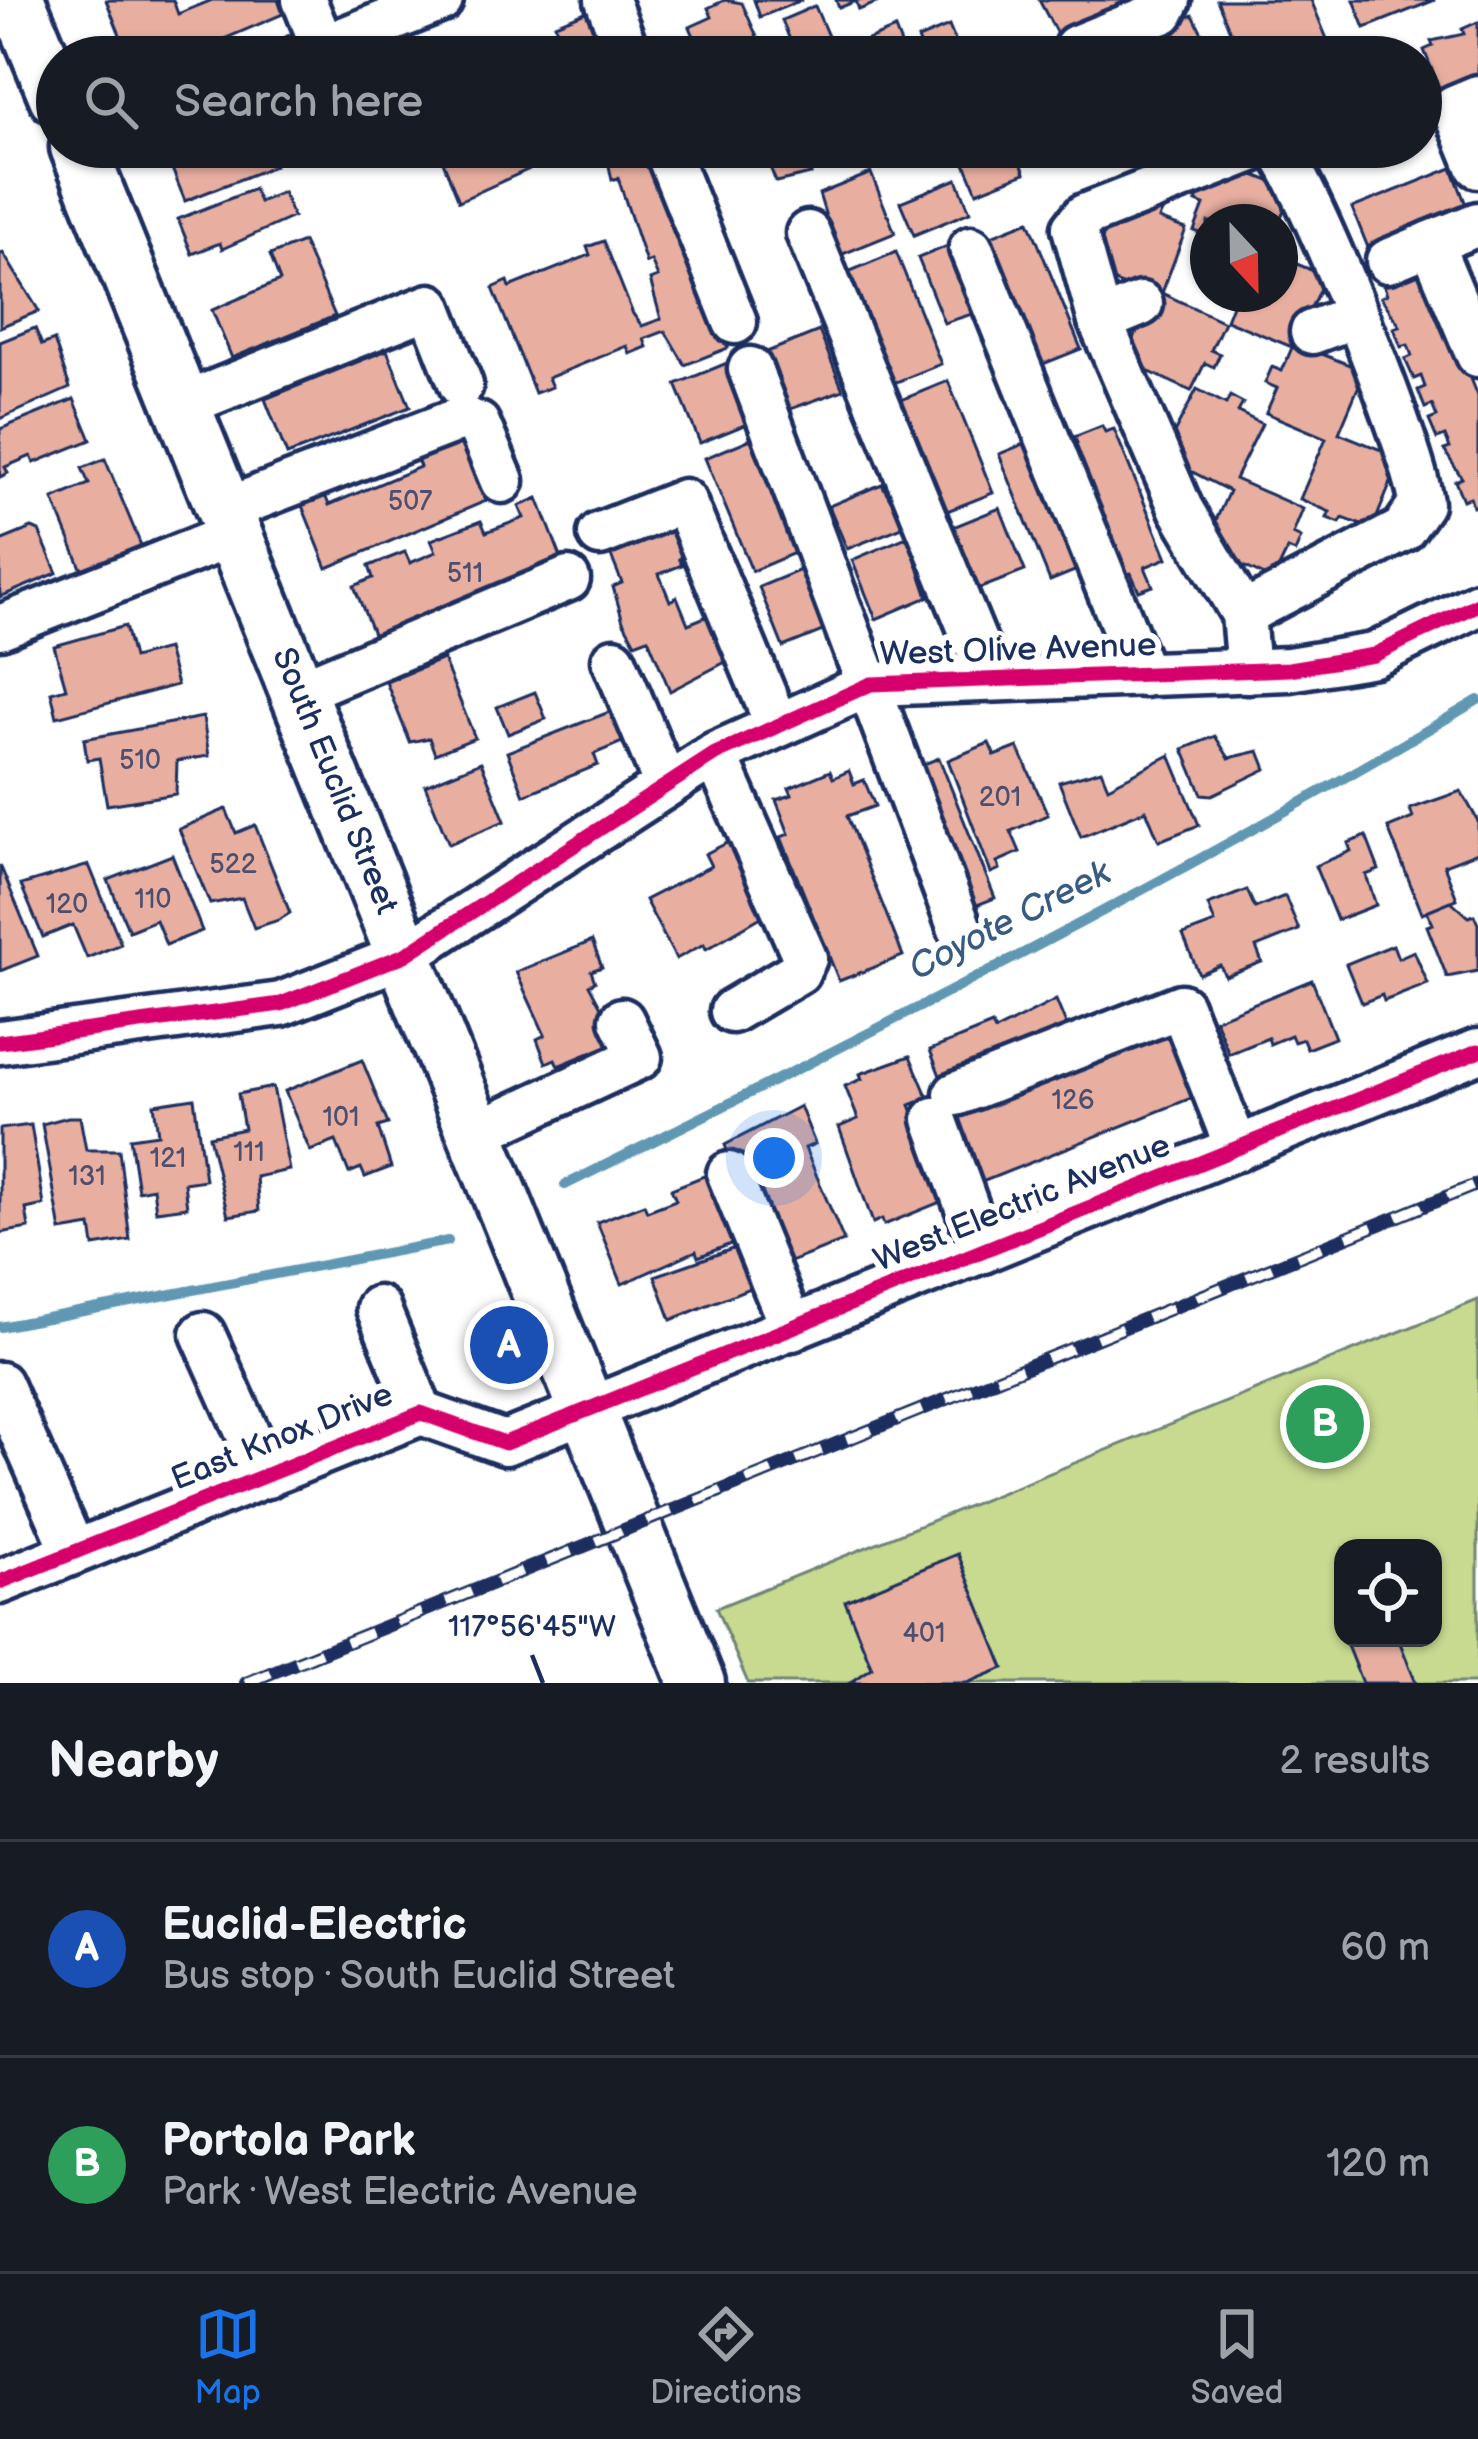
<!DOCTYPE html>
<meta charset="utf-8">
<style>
body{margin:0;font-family:"Balsamiq Sans",sans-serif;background:#20242c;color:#f1f3f6}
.controls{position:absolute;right:36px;bottom:36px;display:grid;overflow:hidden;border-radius:24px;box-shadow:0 3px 9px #0004}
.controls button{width:108px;height:108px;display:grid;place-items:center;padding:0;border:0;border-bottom:3px solid #363941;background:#171b24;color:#f1f3f6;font:60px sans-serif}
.compass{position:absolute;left:1190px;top:204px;width:108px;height:108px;border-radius:50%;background:#171b24;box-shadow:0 3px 9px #0004;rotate:158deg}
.you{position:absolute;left:774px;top:1158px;width:42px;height:42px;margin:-30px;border:9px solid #fff;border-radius:50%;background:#1a73e8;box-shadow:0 0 0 18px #1a73e833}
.badge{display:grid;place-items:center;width:78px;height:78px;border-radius:50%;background:#1a73e8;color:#fff;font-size:39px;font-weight:700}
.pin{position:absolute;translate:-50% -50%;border:6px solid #fff;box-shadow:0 3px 12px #0006}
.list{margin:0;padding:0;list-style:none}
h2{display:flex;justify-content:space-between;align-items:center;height:156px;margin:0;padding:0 48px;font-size:51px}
h2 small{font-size:39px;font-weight:400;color:#9ea1a6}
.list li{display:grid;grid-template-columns:78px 1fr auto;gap:36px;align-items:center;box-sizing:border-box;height:216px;padding:0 48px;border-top:3px solid #363941}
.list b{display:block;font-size:45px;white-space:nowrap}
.list p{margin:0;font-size:39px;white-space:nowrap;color:#9ea1a6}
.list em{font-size:39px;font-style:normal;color:#9ea1a6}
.icon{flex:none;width:66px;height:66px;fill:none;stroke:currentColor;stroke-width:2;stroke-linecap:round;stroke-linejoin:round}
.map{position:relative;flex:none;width:1478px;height:1683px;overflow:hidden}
.search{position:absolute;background:#171b24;box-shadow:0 3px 9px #0004;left:36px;right:36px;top:36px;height:132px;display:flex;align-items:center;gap:30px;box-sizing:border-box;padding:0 42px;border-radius:66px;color:#9ea1a6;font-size:45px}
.sheet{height:588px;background:#171b24}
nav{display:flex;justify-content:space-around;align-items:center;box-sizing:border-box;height:168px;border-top:3px solid #363941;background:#171b24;font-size:33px;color:#9ea1a6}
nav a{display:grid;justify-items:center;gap:6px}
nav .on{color:#1a73e8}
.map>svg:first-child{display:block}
</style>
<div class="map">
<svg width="1478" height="1683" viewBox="0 0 1478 1683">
<rect width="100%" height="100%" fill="#fff"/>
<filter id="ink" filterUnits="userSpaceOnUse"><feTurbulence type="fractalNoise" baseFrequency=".00833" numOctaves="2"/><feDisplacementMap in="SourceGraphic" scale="24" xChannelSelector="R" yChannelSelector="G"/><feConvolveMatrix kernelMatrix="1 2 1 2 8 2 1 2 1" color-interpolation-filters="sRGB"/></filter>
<g filter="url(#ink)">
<path fill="#c7da8f" stroke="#718476" stroke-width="3" fill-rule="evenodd" d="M 1478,1300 L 1478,1683 L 748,1683 L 716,1608 ZM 1343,1548 L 1433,1548 L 1433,1638 L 1343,1638 Z"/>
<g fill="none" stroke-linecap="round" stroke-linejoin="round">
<g stroke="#6098b3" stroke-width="10">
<path d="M 565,1185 C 873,1033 1183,876 1478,700"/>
<path d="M 0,1327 L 448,1241"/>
</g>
</g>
<g fill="#e8afa1" stroke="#1b2f5e" stroke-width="3">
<path d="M 106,0 L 173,0 L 178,14 L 212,0 L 278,0 L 283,14 L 182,57 L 129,57 Z"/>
<path d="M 725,0 L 742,3 L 766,57 L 717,57 L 713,46 L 701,52 L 690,27 L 712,17 L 708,8 Z"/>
<path d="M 754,0 L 802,0 L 760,17 Z"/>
<path d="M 836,0 L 880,0 L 881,1 L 859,10 L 856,1 L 839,8 Z"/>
<path d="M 1039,0 L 1134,0 L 1057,34 Z"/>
<path d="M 1217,0 L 1311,0 L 1334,56 L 1312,57 L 1310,52 L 1300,57 L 1241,57 Z"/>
<path d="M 1354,0 L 1435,0 L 1365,28 Z"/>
<path d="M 815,6 L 830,41 L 796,55 L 782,20 Z"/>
<path d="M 598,7 L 619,57 L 563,57 L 555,24 Z"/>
<path d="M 1193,15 L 1212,53 L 1175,57 L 1166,25 Z"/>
<path d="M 1478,22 L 1478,78 L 1441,92 L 1424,50 L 1433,46 L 1431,41 L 1464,34 L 1462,29 Z"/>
<path d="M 949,26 L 961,55 L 925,57 L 918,39 Z"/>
<path d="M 895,29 L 906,57 L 851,57 L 848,48 Z"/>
<path d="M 510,45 L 515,57 L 477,56 L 499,47 Z"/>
<path d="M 204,147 L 266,147 L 274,166 L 185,201 L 169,161 Z"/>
<path d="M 437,147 L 552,147 L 556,157 L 459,201 Z"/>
<path d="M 600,147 L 655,147 L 728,348 L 685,365 L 665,331 L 644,339 L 647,347 L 630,354 L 627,346 L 548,378 L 552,387 L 535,393 L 493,288 L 508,281 L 510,287 L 590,255 L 587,247 L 604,241 L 633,314 L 642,326 L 661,319 L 650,280 L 658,277 L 651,261 L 646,263 L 618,178 L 612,180 L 605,147 Z"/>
<path d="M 762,147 L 800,147 L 811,174 L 776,182 Z"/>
<path d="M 958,147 L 1015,147 L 1025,173 L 977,192 Z"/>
<path d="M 1222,162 L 1292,190 L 1279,222 L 1208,222 L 1208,236 L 1194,231 L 1204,205 L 1196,202 L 1202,188 L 1210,191 Z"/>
<path d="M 1452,168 L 1468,210 L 1369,250 L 1352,208 Z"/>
<path d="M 871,173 L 895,233 L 838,256 L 819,194 Z"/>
<path d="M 957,179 L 970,212 L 914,235 L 900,202 Z"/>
<path d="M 254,189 L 259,202 L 283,192 L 293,217 L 222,249 L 220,243 L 192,254 L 178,219 Z"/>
<path d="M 1116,204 L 1149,205 L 1163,210 L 1159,219 L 1186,229 L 1162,293 L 1224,322 L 1211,350 L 1220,354 L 1214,367 L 1205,363 L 1191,391 L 1124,360 L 1153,297 L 1089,272 Z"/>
<path d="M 1029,221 L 1081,349 L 1038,366 L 986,238 Z"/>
<path d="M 960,241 L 988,309 L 944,323 L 918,258 Z"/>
<path d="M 303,242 L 335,316 L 232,358 L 212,310 L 280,281 L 270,255 Z"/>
<path d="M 896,252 L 941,364 L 889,385 L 843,274 Z"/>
<path d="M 3,253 L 39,311 L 0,327 L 0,254 Z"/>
<path d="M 1280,257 L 1326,276 L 1292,347 L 1226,320 L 1236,294 L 1280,294 Z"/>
<path d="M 1427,269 L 1478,396 L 1478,505 L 1473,507 L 1470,497 L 1463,500 L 1455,481 L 1462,478 L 1444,450 L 1450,448 L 1445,436 L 1437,439 L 1429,420 L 1437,417 L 1432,405 L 1425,408 L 1418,390 L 1425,387 L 1421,376 L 1414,379 L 1405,359 L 1412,356 L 1408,345 L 1401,347 L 1394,328 L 1400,326 L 1381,297 L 1387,294 L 1384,286 Z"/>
<path d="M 35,328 L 42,345 L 54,340 L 70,388 L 0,419 L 0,342 Z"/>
<path d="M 819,331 L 843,390 L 785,411 L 767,352 Z"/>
<path d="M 1294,343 L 1365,371 L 1339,433 L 1401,458 L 1372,529 L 1343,518 L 1340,523 L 1327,518 L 1330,512 L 1300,499 L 1326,438 L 1266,413 L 1277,388 L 1265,383 L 1272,367 L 1282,371 Z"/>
<path d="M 387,350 L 410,407 L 287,455 L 265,399 Z"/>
<path d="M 727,363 L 752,422 L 700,443 L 676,384 Z"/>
<path d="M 948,381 L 993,493 L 942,513 L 896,402 Z"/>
<path d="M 1197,389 L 1226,404 L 1230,396 L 1243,403 L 1238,412 L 1262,424 L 1235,479 L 1303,509 L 1293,534 L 1301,538 L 1295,552 L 1288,549 L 1273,580 L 1204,547 L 1229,491 L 1162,456 Z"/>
<path d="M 74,399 L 91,440 L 34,463 L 31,456 L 5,467 L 8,473 L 0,477 L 0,429 Z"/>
<path d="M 1102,426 L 1105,432 L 1114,429 L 1167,558 L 1145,567 L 1153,586 L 1139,591 L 1131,573 L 1125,575 L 1072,446 L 1077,443 L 1074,437 Z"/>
<path d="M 459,433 L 486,501 L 327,568 L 301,503 L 324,493 L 329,505 L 420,467 L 414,452 Z"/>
<path d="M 758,436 L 804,549 L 752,571 L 705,458 Z"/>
<path d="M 1041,437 L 1092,564 L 1050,581 L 999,454 Z"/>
<path d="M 105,459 L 145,555 L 86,580 L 53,499 L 89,484 L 82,468 Z"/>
<path d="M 882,484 L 905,526 L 847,549 L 829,506 Z"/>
<path d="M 538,498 L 566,570 L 378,646 L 354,586 L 373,578 L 369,566 L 405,552 L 410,563 L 436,552 L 431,540 L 481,521 L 486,532 L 524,518 L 519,506 Z"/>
<path d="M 1000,508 L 1025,571 L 973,591 L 948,529 Z"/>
<path d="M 674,527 L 686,556 L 679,559 L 682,565 L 659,574 L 670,601 L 677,597 L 688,624 L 715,613 L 733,658 L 670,691 L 648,638 L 635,643 L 623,621 L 613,587 L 622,583 L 607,546 Z"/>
<path d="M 32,528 L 39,531 L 57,573 L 0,597 L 0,541 Z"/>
<path d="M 904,538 L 909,540 L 928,597 L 876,619 L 852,560 Z"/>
<path d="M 810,566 L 835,626 L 783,647 L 759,587 Z"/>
<path d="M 125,626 L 133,658 L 167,649 L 177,685 L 57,717 L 51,692 L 66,688 L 54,646 Z"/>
<path d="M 443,659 L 475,738 L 435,754 L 429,738 L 410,742 L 386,682 Z"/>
<path d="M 535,692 L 546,719 L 508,734 L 497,707 Z"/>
<path d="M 622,707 L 634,737 L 594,754 L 598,765 L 524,795 L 507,752 Z"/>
<path d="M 203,717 L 209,756 L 177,761 L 176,794 L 107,805 L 99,758 L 87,760 L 84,739 Z"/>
<path d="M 1215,736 L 1229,758 L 1259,751 L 1266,769 L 1212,795 L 1202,794 L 1183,749 Z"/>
<path d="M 989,743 L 995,756 L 1018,747 L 1048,815 L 1011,831 L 1020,852 L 997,862 L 1000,869 L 991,873 L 948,760 Z"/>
<path d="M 1170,755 L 1199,825 L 1159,841 L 1146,810 L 1081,837 L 1059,782 L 1101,770 L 1108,787 Z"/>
<path d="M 939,758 L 995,898 L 962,911 L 906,771 Z"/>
<path d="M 481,762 L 505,821 L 449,844 L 425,785 Z"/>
<path d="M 830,771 L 833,778 L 849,771 L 854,784 L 864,780 L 875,806 L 847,816 L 903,956 L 839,981 L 781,837 L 789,834 L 776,800 L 792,795 L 789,788 Z"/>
<path d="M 1461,791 L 1478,821 L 1478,852 L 1444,865 L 1457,899 L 1422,913 L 1388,828 L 1413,818 L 1410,809 Z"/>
<path d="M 226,809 L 236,833 L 255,825 L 290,913 L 279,920 L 254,928 L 242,898 L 210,904 L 179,829 Z"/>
<path d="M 1366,836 L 1379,870 L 1366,875 L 1376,905 L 1337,920 L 1315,866 L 1351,851 L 1348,843 Z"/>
<path d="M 731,841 L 768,913 L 706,949 L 704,944 L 676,959 L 645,900 L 711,866 L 705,854 Z"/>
<path d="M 172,855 L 202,931 L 166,945 L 156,920 L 129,931 L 108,880 Z"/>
<path d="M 0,865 L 38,956 L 0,971 Z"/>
<path d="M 89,865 L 121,944 L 87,958 L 73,925 L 43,937 L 21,885 Z"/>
<path d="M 1247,890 L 1255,908 L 1285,896 L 1299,930 L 1256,947 L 1262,962 L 1225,976 L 1220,965 L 1199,974 L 1183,935 L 1215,923 L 1208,905 Z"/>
<path d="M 1451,901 L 1469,917 L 1474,915 L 1478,924 L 1478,971 L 1447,977 L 1427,926 L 1433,924 L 1427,911 Z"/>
<path d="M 592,941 L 602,967 L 591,971 L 595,982 L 589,985 L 619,1041 L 558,1066 L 555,1059 L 546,1063 L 537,1039 L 545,1035 L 516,972 Z"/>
<path d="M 1393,945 L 1398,958 L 1414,951 L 1428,984 L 1384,1001 L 1382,995 L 1362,1003 L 1346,964 Z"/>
<path d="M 1312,980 L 1335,1038 L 1307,1049 L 1303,1039 L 1294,1042 L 1291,1035 L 1270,1044 L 1268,1038 L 1229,1054 L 1215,1019 Z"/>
<path d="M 1056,1000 L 1070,1034 L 944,1086 L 930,1050 L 992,1025 L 995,1031 Z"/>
<path d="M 1169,1021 L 1199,1095 L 982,1182 L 952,1109 Z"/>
<path d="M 910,1056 L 928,1098 L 910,1105 L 948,1199 L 884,1225 L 882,1219 L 873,1223 L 839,1127 L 858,1119 L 845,1086 L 862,1079 L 860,1074 Z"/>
<path d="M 362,1060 L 388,1124 L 378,1127 L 391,1167 L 365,1177 L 361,1168 L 349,1173 L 336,1141 L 310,1151 L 285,1091 Z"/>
<path d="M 273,1087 L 289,1170 L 256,1177 L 259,1211 L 228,1216 L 209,1136 L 244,1129 L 238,1094 Z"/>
<path d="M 194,1098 L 205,1180 L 184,1183 L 187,1207 L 156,1211 L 153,1188 L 138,1191 L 130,1138 L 158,1134 L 154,1104 Z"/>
<path d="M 800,1106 L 815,1144 L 805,1148 L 844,1241 L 775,1268 L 725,1145 Z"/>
<path d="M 68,1117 L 80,1117 L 86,1150 L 119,1150 L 130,1240 L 94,1246 L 91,1226 L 61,1231 L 42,1124 Z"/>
<path d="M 31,1125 L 44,1205 L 26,1209 L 29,1228 L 0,1233 L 0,1129 Z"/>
<path d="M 719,1170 L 746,1238 L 698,1257 L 696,1251 L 622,1284 L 597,1222 L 644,1204 L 647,1211 L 676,1200 L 671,1189 Z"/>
<path d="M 741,1246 L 757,1285 L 671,1320 L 655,1276 Z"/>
<path d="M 958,1554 L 1004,1668 L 967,1683 L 850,1683 L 872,1668 L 845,1601 Z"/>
<path d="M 1344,1638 L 1398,1638 L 1416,1683 L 1362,1683 Z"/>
</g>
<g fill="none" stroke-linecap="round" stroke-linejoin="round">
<defs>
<g id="minor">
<path d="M 304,0 L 323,47"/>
<path d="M 607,0 L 629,57"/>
<path d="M 1076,47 L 1163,12 L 1169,0"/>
<path d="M 299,57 L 441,0"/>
<path d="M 1478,97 L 1454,107 L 1478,166"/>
<path d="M 665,147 L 735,322"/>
<path d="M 1478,224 L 1431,243 L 1478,355"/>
<path d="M 808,233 L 990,678"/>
<path d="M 971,248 L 1143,675"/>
<path d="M 1388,261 L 1431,243"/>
<path d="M 1100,321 L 1141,304"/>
<path d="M 1312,332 L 1355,316"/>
<path d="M 750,369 L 960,929"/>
<path d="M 182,405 L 430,306 L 461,385"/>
<path d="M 225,510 L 462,418 L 478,424 L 502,481"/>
<path d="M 600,534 L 684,501 L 776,723"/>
<path d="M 1243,614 L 1403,530 L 1421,504 C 1418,459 1305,175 1276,147"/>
<path d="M 0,627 L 235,534"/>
<path d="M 614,660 L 666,785"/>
<path d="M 1248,671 L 1243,614 L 1181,509 L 1100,321 L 1074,228 L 1084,216 L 1260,147"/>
<path d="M 298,692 L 568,579"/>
<path d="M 715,754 L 805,958 L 798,972 L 732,1011"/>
<path d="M 0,1042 L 281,1004 L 405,955 L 715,754 L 871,684 L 1289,669 L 1374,655 L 1478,604"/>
<path d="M 956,1094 L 1181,1006 L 1237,1149"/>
<path d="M 935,1119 L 983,1251"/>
<path d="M 478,1132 L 640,1057 L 622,1020"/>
<path d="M 729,1174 L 792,1329"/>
<path d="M 378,1308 L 421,1413"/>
<path d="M 203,1334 L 267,1476"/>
<path d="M 0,1384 L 74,1552"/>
<path d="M 0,1582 L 421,1413 L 505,1443 L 1478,1051"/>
</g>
<g id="major">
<path d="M 17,0 L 57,97"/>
<path d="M 78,147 L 697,1683"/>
</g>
</defs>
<use href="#minor" stroke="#1b2f5e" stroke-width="51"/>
<use href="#major" stroke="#1b2f5e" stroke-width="63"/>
<use href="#minor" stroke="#fff" stroke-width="42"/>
<use href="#major" stroke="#fff" stroke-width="54"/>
<defs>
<path id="rail" d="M 246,1683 L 1478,1184"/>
</defs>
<use href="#rail" stroke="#1b2f5e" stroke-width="14"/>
<use href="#rail" stroke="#fff" stroke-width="9" stroke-dasharray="27" stroke-linecap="butt"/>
<defs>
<g id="cycleway">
<path d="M 0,1042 L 281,1004 L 405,955 L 715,754 L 871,684 L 1289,669 L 1374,655 L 1478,604"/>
<path d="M 0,1582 L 421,1413 L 505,1443 L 1478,1051"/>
</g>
</defs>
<use href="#cycleway" stroke="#fff" stroke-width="22"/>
<use href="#cycleway" stroke="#d6006c" stroke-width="15"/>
</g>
</g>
<path fill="none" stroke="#1b2f5e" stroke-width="4.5" d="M 532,1655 L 543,1683"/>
<g text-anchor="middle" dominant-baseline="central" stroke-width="12" stroke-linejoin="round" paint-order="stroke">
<g font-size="27" fill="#4e4f6f">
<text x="410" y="502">507</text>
<text x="465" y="574">511</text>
<text x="140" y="761">510</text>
<text x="1000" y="798">201</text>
<text x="233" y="865">522</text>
<text x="153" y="900">110</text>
<text x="67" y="905">120</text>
<text x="1073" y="1101">126</text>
<text x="341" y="1118">101</text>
<text x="249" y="1153">111</text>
<text x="168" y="1159">121</text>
<text x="87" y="1177">131</text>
<text x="924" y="1634">401</text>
</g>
<g font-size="33" fill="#1b2f5e" stroke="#fff">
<text transform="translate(1018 650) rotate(-2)">West Olive Avenue</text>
<text transform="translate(335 781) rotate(68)">South Euclid Street</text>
<text transform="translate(1022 1203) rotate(-22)">West Electric Avenue</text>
<text transform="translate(282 1437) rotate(-22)">East Knox Drive</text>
</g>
<g font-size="36" font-style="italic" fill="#385b81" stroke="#fff">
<text transform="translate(1010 921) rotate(-27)">Coyote Creek</text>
</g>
</g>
<g font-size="30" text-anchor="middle" fill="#1b2f5e" stroke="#fff" stroke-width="12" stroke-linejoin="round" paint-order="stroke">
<text x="532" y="1636">117°56'45"W</text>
</g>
</svg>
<div class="controls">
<button><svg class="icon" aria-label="locate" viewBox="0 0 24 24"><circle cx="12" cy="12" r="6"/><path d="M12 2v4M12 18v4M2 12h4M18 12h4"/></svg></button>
</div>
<svg class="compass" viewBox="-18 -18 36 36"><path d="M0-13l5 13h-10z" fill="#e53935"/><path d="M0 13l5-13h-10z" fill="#9ea1a6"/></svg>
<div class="you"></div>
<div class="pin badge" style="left:509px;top:1345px;background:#1a4fb4">A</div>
<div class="pin badge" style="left:1325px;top:1424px;background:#2e9e5b">B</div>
<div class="search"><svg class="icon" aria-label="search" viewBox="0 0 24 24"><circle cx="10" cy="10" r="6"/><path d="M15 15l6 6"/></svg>Search here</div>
</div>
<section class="sheet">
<h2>Nearby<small>2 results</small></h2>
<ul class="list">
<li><span class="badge" style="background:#1a4fb4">A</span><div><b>Euclid-Electric</b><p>Bus stop · South Euclid Street</p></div><em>60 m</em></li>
<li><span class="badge" style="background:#2e9e5b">B</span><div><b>Portola Park</b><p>Park · West Electric Avenue</p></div><em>120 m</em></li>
</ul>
</section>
<nav>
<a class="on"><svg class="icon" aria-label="map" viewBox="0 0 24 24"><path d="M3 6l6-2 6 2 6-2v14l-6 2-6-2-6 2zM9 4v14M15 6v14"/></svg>Map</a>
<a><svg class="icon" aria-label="directions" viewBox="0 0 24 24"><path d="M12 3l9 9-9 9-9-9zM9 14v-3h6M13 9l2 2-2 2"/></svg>Directions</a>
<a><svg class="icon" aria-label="saved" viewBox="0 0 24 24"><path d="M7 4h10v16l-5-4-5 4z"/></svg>Saved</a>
</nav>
